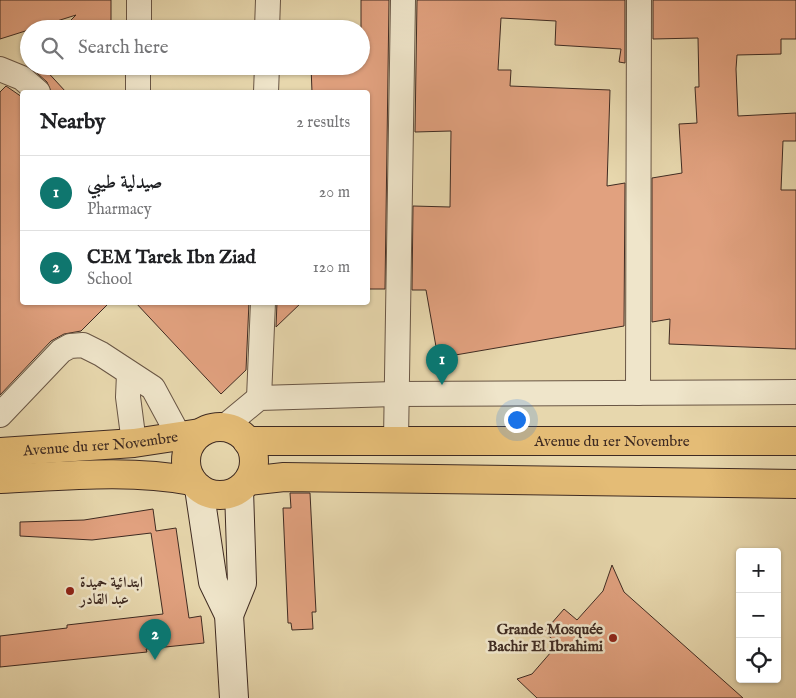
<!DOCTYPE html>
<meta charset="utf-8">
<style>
body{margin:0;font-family:"IM FELL English",Amiri,serif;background:#f6f6f6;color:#202124}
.controls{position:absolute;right:15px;bottom:15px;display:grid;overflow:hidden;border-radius:5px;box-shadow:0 1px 4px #0004}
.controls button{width:45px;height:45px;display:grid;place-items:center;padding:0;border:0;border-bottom:1px solid #e0e0e0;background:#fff;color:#202124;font:25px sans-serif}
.you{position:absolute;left:516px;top:419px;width:18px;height:18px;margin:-12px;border:4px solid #fff;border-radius:50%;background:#1a73e8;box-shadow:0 0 0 8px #1a73e833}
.badge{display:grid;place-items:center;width:32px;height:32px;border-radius:50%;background:#0f766e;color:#fff;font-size:16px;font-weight:700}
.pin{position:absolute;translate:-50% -41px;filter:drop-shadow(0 1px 2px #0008)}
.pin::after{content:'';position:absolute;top:26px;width:18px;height:15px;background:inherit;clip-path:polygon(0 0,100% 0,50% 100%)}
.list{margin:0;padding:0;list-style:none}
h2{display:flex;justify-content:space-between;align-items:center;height:65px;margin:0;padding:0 20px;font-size:21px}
h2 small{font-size:16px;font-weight:400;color:#757577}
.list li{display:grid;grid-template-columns:32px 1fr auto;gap:15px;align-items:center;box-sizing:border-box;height:75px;padding:0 20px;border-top:1px solid #e0e0e0}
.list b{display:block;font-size:19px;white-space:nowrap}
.list p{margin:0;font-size:16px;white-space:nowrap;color:#757577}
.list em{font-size:16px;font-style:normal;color:#757577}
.icon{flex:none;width:28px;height:28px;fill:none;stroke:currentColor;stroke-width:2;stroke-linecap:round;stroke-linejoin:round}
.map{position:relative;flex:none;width:796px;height:698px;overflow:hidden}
.search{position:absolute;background:#fff;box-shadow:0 1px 4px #0004;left:20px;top:20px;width:350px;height:55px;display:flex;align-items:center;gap:12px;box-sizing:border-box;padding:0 18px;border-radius:28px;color:#757577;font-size:19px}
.panel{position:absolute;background:#fff;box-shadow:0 1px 4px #0004;left:20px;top:90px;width:350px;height:215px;border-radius:5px}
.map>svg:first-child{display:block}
</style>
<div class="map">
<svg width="796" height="698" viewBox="0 0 796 698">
<rect width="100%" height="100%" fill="#e7d7ad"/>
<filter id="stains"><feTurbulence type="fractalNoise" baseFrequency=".004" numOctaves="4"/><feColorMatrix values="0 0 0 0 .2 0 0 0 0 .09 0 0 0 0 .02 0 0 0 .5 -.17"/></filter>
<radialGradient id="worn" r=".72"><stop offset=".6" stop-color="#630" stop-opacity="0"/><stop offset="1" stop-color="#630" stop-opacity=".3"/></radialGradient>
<g fill="#e1a17f" stroke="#3f2b22">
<path d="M 0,0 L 111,0 L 111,29 L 62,29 L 76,15 L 0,39 Z"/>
<path d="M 361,0 L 389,0 L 385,289 L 368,289 L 368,92 L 312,92 L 311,66 L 361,66 Z"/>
<path d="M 417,0 L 625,0 L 625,63 L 619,62 L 621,49 L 555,45 L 556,21 L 501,18 L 498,70 L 511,70 L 510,86 L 610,90 L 607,186 L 625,183 L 624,326 L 438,358 L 426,290 L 412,290 L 413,206 L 450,207 L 451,131 L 415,132 Z"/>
<path d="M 653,0 L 796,0 L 796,39 L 781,39 L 781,54 L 737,55 L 736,69 L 738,116 L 796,113 L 796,141 L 783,141 L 781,190 L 796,190 L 796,349 L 669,344 L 670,319 L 652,322 L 652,178 L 682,173 L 679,124 L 697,123 L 695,87 L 699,87 L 698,38 L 653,39 Z"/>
<path d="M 29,66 L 42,66 L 66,92 L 51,92 L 47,82 Z"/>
<path d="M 6,86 L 22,97 L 22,302 L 110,302 L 81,331 L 64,334 L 51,341 L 0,395 L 0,92 Z"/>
<path d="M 135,302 L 249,302 L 246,370 L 221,394 Z"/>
<path d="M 277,302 L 302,302 L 276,327 Z"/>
<path d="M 290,493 L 310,493 L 316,612 L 312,612 L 313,629 L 292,630 L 291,623 L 288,623 L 283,508 L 291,508 Z"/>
<path d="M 153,509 L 156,531 L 176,528 L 189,618 L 201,616 L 204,643 L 146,649 L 147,652 L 0,667 L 0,636 L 67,628 L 67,625 L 163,614 L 151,533 L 92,540 L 20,536 L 20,522 L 84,520 Z"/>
<path d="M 612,565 L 624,592 L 743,698 L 537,698 L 517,679 L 532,674 L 558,644 L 544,632 L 564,609 L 577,620 L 603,591 Z"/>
</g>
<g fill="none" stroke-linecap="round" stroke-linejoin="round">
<defs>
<g id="street">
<path d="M 139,29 L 139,0"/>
<path d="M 267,29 L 268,0"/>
<path d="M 0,69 L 22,78 L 38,92"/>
<path d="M 138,92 L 138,66"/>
<path d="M 266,92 L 267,66"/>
<path d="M 129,374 L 128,397 L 134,443"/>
<path d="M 638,393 L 639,0"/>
<path d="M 259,398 L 263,302"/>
<path d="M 0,415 L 61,351 L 70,346 L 83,345 L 101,354 L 153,388 L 180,438"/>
<path d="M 224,427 L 259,398 L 395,394 L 796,392"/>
<path d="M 396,440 L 403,0"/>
</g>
<g id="secondary">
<path d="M 199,488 L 213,582 L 229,615 L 234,698"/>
<path d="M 229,615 L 242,583 L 239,490"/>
</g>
<g id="primary">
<circle cx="220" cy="461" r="34"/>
<path id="s1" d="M 247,441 L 796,441"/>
<path id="s2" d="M 0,452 L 134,443 L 200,433"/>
<path d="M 0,479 C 64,476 129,469 192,481"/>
<path d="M 248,481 L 284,477 L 796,484"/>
</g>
</defs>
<use href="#street" stroke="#695645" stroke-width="26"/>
<use href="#secondary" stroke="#3f2b22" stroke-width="30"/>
<use href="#primary" stroke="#3f2b22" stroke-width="30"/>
<use href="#street" stroke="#efe5ca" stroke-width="24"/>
<use href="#secondary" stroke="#efe5ca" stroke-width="28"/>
<use href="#primary" stroke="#e4bc76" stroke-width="28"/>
</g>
<g fill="#8f2418" stroke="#efe5ca" stroke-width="2">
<circle cx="70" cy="591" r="5"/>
<circle cx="613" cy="638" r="5"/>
</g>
<g text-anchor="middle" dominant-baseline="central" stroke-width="5" stroke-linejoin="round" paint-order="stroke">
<g font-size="15" fill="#3f2b22" stroke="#efe5ca">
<text stroke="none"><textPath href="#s1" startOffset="365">Avenue du 1er Novembre</textPath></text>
<text stroke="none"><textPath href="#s2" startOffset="101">Avenue du 1er Novembre</textPath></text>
</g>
<g font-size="15" font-weight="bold" fill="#3f2b22" stroke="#efe5ca" text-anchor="start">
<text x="80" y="582">ابتدائية حميدة<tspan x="80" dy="17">عبد القادر</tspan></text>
<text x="603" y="629" text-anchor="end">Grande Mosquée<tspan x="603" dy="17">Bachir El Ibrahimi</tspan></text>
</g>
</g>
<rect width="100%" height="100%" filter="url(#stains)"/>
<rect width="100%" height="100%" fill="url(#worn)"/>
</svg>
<div class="controls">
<button>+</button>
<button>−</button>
<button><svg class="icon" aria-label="locate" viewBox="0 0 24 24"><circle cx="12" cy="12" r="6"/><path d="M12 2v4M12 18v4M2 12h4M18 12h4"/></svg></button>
</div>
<div class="you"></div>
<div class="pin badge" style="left:442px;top:385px">1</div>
<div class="pin badge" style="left:155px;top:660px">2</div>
<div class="search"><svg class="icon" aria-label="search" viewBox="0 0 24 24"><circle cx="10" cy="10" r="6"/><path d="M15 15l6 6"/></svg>Search here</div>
<section class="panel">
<h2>Nearby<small>2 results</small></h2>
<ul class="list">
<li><span class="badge">1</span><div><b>صيدلية طيبي</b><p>Pharmacy</p></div><em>20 m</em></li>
<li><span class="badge">2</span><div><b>CEM Tarek Ibn Ziad</b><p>School</p></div><em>120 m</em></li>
</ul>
</section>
</div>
